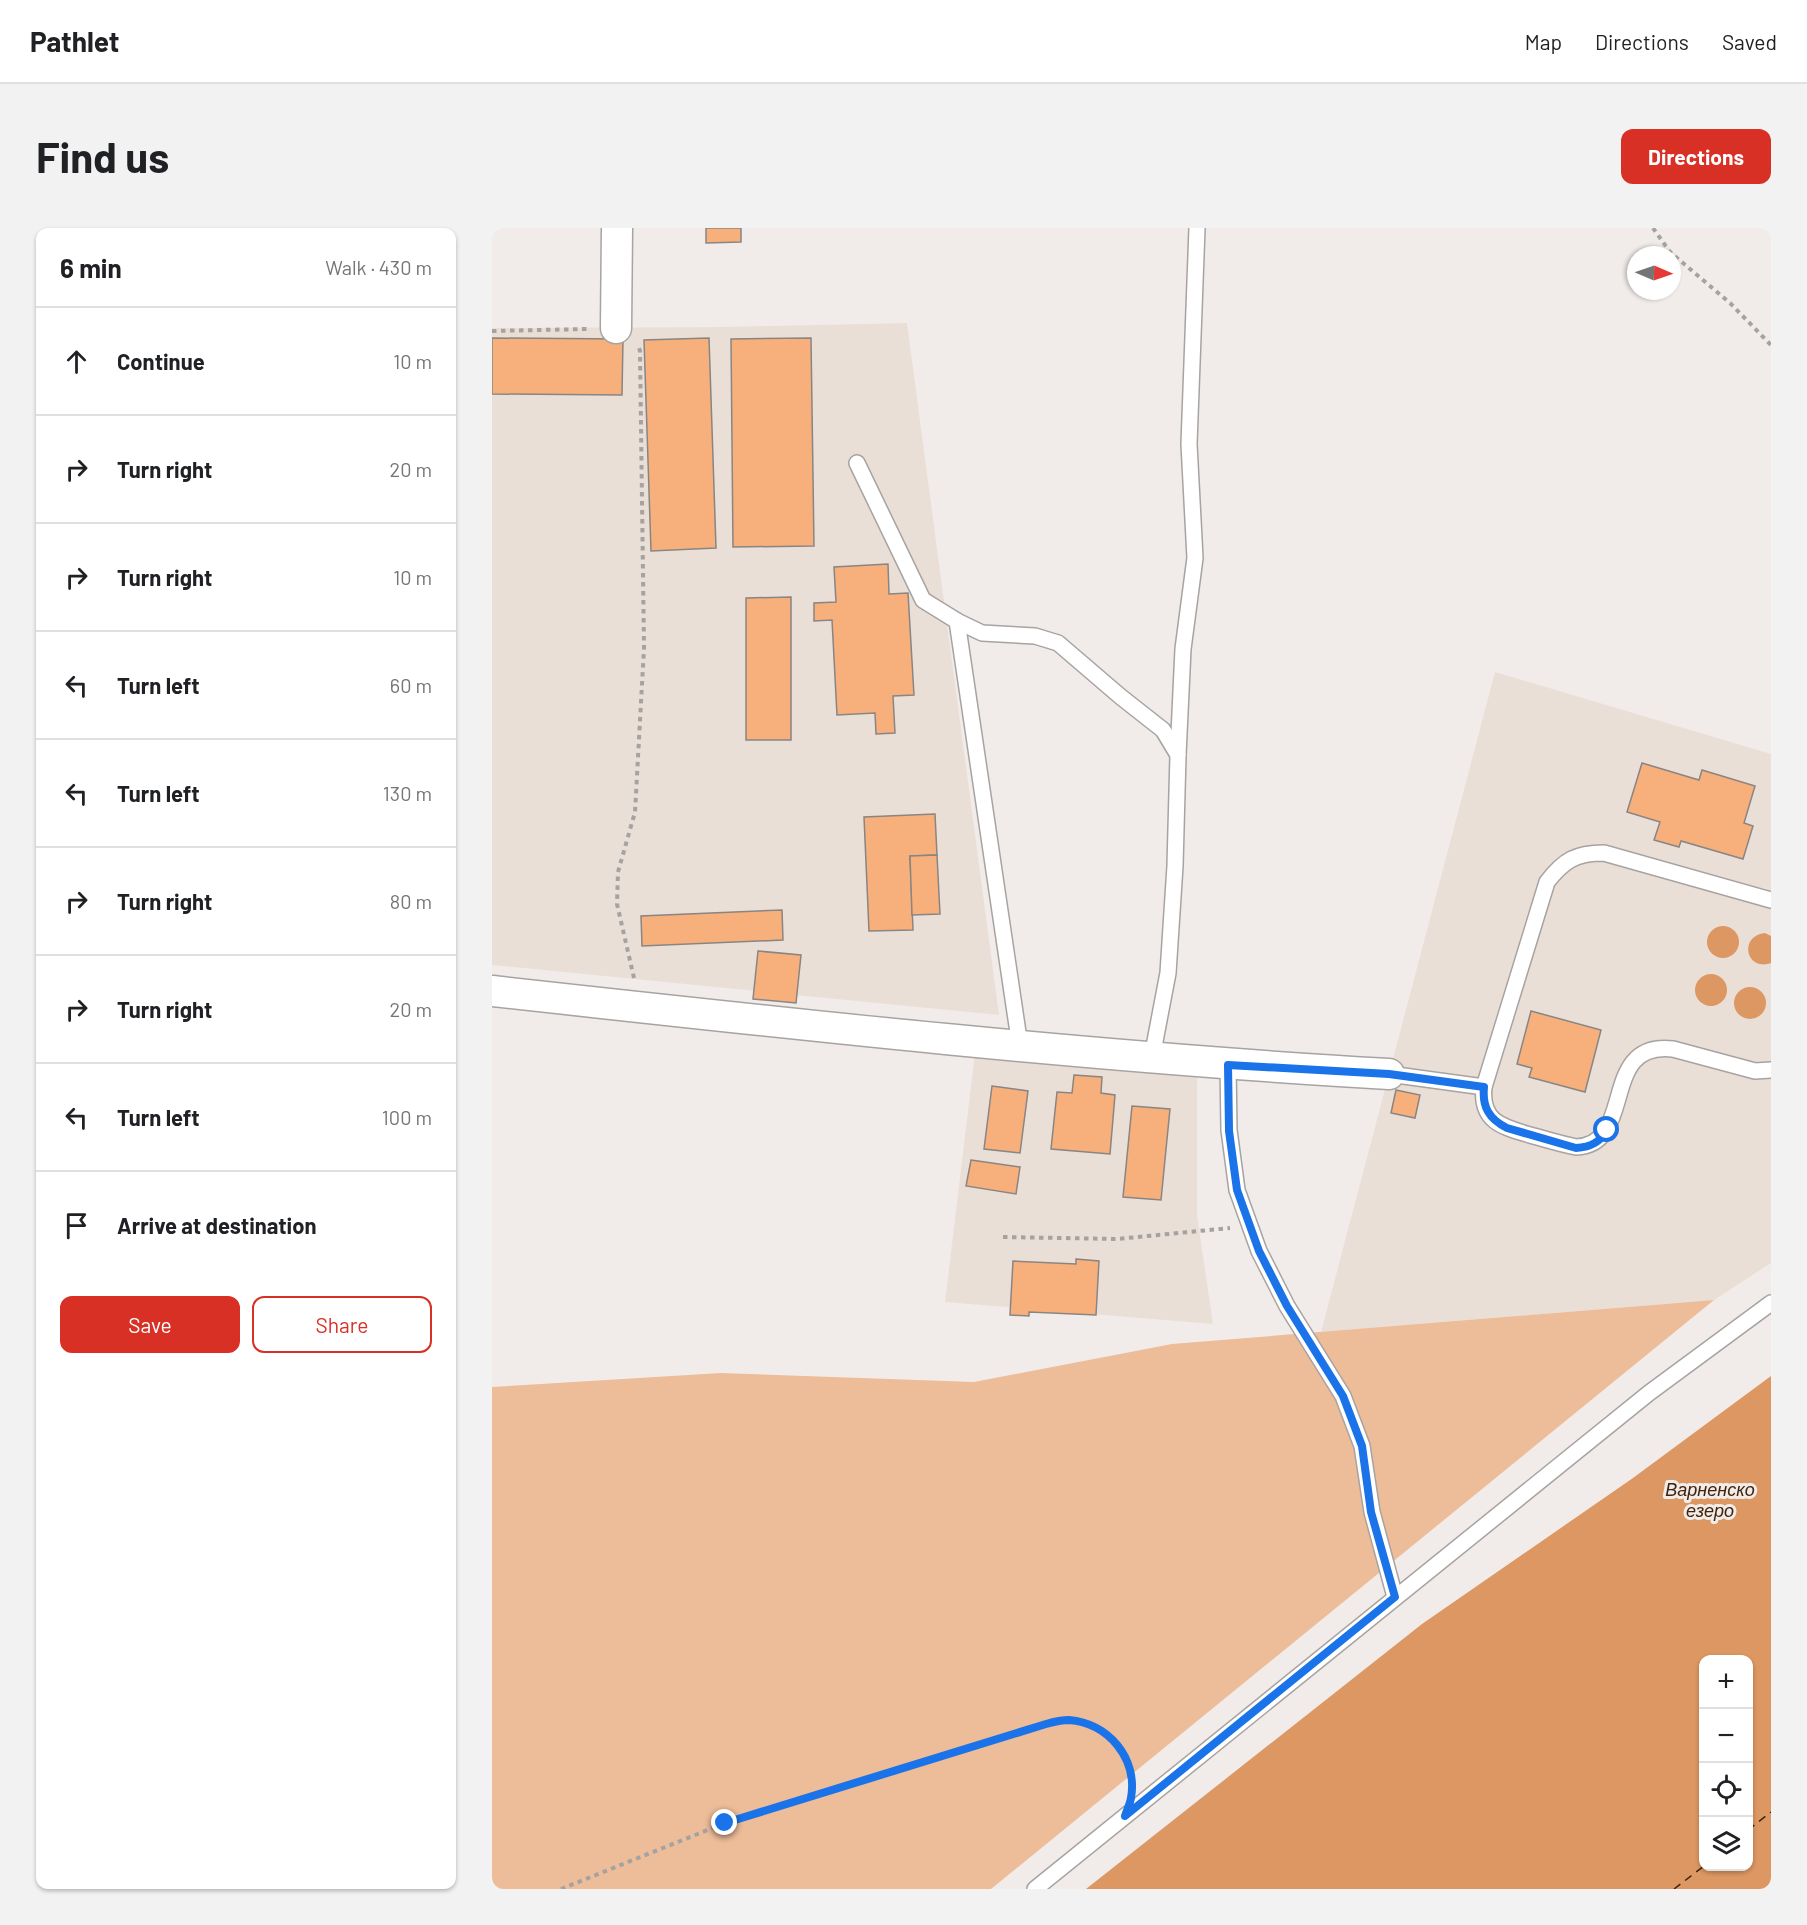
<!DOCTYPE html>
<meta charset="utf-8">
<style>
body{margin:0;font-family:Barlow,sans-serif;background:#f2f2f2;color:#202124}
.controls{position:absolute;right:18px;bottom:18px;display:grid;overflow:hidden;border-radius:12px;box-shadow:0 2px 4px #0004}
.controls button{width:54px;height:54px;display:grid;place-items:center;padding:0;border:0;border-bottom:2px solid #e0e0e0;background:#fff;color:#202124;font:30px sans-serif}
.compass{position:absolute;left:1135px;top:18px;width:54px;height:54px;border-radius:50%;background:#fff;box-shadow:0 2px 4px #0004;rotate:92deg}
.stop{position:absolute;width:18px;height:18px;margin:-14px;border:4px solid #1a73e8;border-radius:50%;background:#fff}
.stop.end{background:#1a73e8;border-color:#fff;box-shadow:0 2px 6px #0008}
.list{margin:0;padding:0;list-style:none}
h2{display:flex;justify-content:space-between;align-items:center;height:78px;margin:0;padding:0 24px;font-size:26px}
h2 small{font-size:20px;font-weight:400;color:#757577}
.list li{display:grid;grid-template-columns:39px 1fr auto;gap:18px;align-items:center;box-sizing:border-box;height:108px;padding:0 24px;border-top:2px solid #e0e0e0}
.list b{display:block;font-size:22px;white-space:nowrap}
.list em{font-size:20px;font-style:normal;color:#757577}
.actions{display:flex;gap:12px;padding:18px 24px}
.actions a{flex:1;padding:14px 0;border:2px solid #d93025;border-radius:12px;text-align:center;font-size:21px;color:#d93025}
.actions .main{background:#d93025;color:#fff}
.icon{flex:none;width:33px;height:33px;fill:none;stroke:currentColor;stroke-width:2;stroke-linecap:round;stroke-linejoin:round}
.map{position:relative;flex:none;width:1279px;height:1661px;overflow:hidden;border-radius:12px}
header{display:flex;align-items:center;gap:36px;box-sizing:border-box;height:84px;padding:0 30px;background:#fff;border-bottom:2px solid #e0e0e0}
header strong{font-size:28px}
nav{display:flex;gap:33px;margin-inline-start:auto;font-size:21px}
.intro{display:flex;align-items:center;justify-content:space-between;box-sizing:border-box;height:144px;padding:0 36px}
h1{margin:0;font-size:42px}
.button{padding:15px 27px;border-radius:12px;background:#d93025;color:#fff;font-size:21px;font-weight:700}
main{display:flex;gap:36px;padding:0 36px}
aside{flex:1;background:#fff;border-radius:12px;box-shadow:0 2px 4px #0004}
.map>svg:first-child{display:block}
</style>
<header>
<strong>Pathlet</strong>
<nav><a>Map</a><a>Directions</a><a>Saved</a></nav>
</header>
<div class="intro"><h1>Find us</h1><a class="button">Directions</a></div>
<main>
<aside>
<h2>6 min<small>Walk · 430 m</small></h2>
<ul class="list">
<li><svg class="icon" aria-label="ahead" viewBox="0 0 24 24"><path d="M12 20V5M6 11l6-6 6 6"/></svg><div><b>Continue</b></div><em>10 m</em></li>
<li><svg class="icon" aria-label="right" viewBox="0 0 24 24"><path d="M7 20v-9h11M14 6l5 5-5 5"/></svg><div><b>Turn right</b></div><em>20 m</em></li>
<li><svg class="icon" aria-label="right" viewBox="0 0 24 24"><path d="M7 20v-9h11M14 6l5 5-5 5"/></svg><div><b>Turn right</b></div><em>10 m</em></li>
<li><svg class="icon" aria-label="left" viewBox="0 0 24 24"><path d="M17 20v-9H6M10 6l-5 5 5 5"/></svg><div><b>Turn left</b></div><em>60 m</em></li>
<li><svg class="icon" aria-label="left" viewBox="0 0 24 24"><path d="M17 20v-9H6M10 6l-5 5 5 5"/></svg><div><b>Turn left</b></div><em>130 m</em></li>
<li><svg class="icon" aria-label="right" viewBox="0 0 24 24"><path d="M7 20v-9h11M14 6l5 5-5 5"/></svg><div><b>Turn right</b></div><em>80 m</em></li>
<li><svg class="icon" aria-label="right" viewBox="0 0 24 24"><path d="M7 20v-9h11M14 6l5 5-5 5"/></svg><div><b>Turn right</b></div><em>20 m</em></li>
<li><svg class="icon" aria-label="left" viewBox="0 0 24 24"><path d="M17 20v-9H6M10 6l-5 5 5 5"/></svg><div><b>Turn left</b></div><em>100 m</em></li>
<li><svg class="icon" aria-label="arrive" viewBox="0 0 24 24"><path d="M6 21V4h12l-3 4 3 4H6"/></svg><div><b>Arrive at destination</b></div></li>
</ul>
<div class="actions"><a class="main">Save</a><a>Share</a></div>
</aside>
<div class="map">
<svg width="1279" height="1661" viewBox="0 0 1279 1661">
<rect width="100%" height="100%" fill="#f1ece9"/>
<g fill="#eadfd7">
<path d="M 415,95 L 507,787 L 0,737 L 0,100 L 230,99 Z"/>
<path d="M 1003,444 L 1279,526 L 1279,1035 L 1222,1072 L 829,1104 Z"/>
<path d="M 483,825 L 705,847 L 705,987 L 721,1096 L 453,1074 Z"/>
</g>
<path fill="#edbc99" d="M 1222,1072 L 499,1661 L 0,1661 L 0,1159 L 229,1145 L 482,1154 L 680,1116 Z"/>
<g fill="#dc9763" fill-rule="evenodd">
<circle cx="1231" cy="714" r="16"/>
<path d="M 1273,705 L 1279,708 L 1279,735 C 1254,744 1246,708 1273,705 Z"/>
<circle cx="1219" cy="762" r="16"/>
<circle cx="1258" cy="775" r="16"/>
<path d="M 1279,1148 L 1279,1661 L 594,1661 L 930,1396 L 1141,1250 ZM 1212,1432 L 1256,1432 L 1256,1638 L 1212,1638 Z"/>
</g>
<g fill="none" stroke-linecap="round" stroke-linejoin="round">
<g stroke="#40240d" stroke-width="1.5" stroke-dasharray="8 6" stroke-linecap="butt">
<path d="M 1256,1602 L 1279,1584"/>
<path d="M 1182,1661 L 1212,1638"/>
</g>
</g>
<g fill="#f7b07b" stroke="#898583" stroke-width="1.5">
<path d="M 214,0 L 249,0 L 249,14 L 214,15 Z"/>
<path d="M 0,110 L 131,111 L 130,167 L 0,166 Z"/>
<path d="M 217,110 L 224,320 L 159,323 L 152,112 Z"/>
<path d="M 319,110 L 322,318 L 241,319 L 239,111 Z"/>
<path d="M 396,336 L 397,366 L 416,365 L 422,467 L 401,468 L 403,505 L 384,506 L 383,485 L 345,487 L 340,392 L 322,393 L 322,375 L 344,374 L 342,339 Z"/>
<path d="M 299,369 L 299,512 L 254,512 L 254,370 Z"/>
<path d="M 1150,535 L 1207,552 L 1210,542 L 1263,558 L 1252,595 L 1261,598 L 1251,631 L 1189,613 L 1187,619 L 1162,612 L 1168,594 L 1135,584 Z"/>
<path d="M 443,586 L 445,627 L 418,628 L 421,702 L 377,703 L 372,589 Z"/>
<path d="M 445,627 L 448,686 L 420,687 L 418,628 Z"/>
<path d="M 290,682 L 291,712 L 150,718 L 149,688 Z"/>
<path d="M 266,723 L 309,727 L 304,775 L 261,771 Z"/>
<path d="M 1039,783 L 1109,802 L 1093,864 L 1037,849 L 1040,840 L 1025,836 Z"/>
<path d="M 582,847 L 610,849 L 609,865 L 623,867 L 618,926 L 559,921 L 565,864 L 580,865 Z"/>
<path d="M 500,858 L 536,863 L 528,925 L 492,921 Z"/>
<path d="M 904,862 L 928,867 L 923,890 L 899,885 Z"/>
<path d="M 640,878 L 678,881 L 669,972 L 631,969 Z"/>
<path d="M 479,932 L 528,939 L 524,966 L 474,958 Z"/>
<path d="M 584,1031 L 607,1033 L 604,1087 L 537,1084 L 537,1088 L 518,1087 L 521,1033 L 584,1036 Z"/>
</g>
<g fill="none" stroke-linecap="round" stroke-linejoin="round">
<defs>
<g id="service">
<path d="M 365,235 L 431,372 L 465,393 L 490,405 L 543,408 L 566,415 L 629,469 L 671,502 L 686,527 L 683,638 L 676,745 L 660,829"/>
<path d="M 465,393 L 528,818"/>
<path d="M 686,527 L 691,421 L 703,330 L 697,216 L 705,0"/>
<path d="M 1279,672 L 1112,625 C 1084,625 1072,632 1055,654 L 992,859 C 988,894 1011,899 1038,907 C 1053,911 1069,916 1084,919 C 1145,917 1106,812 1181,821 L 1263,843 L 1279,842"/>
<path d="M 736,837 L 737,902 L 745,962 L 767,1023 L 795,1078 L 851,1168 L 870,1218 L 880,1284 L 903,1369"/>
<path d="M 897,846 L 992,859"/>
<path d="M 543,1661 L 1157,1165 L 1279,1075"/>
</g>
<g id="minor">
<path d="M 124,100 L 125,0"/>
<path d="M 0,763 C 299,796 597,829 897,846"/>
</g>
</defs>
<use href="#service" stroke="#a7a3a1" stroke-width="18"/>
<use href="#minor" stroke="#a7a3a1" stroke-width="33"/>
<g stroke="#a6a2a0" stroke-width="4" stroke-dasharray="4.5 4.5" stroke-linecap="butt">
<path d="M 1161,0 L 1178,24 L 1238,75 L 1279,117"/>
<path d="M 0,103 L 95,101"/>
<path d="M 142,750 L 125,676 L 126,644 L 143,584 L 152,420 L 148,123 L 146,117"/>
<path d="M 511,1009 L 625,1011 L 738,1000"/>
<path d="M 69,1661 L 233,1595 L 553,1496 C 561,1495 569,1492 576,1492 C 612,1495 637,1520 640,1555"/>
</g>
<use href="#service" stroke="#fff" stroke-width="15"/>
<use href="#minor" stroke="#fff" stroke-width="30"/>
</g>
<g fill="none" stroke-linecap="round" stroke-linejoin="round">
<path stroke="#1a73e8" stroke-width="8" d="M 233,1595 L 554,1496 C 561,1494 569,1492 577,1492 C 616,1495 646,1530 639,1570 C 638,1576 635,1582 633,1588 L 903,1369 L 879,1284 L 870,1218 L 851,1168 L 795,1078 L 767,1023 L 745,962 L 737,903 L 736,837 L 897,846 L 992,859 C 990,879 997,891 1015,900 L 1084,920 C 1099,919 1108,914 1115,902"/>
</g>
<g text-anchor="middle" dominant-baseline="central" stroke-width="6" stroke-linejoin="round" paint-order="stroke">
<g font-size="18" font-style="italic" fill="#40240d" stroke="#f1ece9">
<text x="1218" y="1261">Варненско<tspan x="1218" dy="21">езеро</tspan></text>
</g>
</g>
</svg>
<div class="controls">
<button>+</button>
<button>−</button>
<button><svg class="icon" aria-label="locate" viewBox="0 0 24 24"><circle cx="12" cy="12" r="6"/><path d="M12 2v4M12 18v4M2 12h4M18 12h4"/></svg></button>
<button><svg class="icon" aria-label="layers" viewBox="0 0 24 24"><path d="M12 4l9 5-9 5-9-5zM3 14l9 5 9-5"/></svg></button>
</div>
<svg class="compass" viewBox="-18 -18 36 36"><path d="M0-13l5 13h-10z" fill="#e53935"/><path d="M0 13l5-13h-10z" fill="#757577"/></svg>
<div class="stop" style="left:1115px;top:902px"></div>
<div class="stop end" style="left:233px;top:1595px"></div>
</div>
</main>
